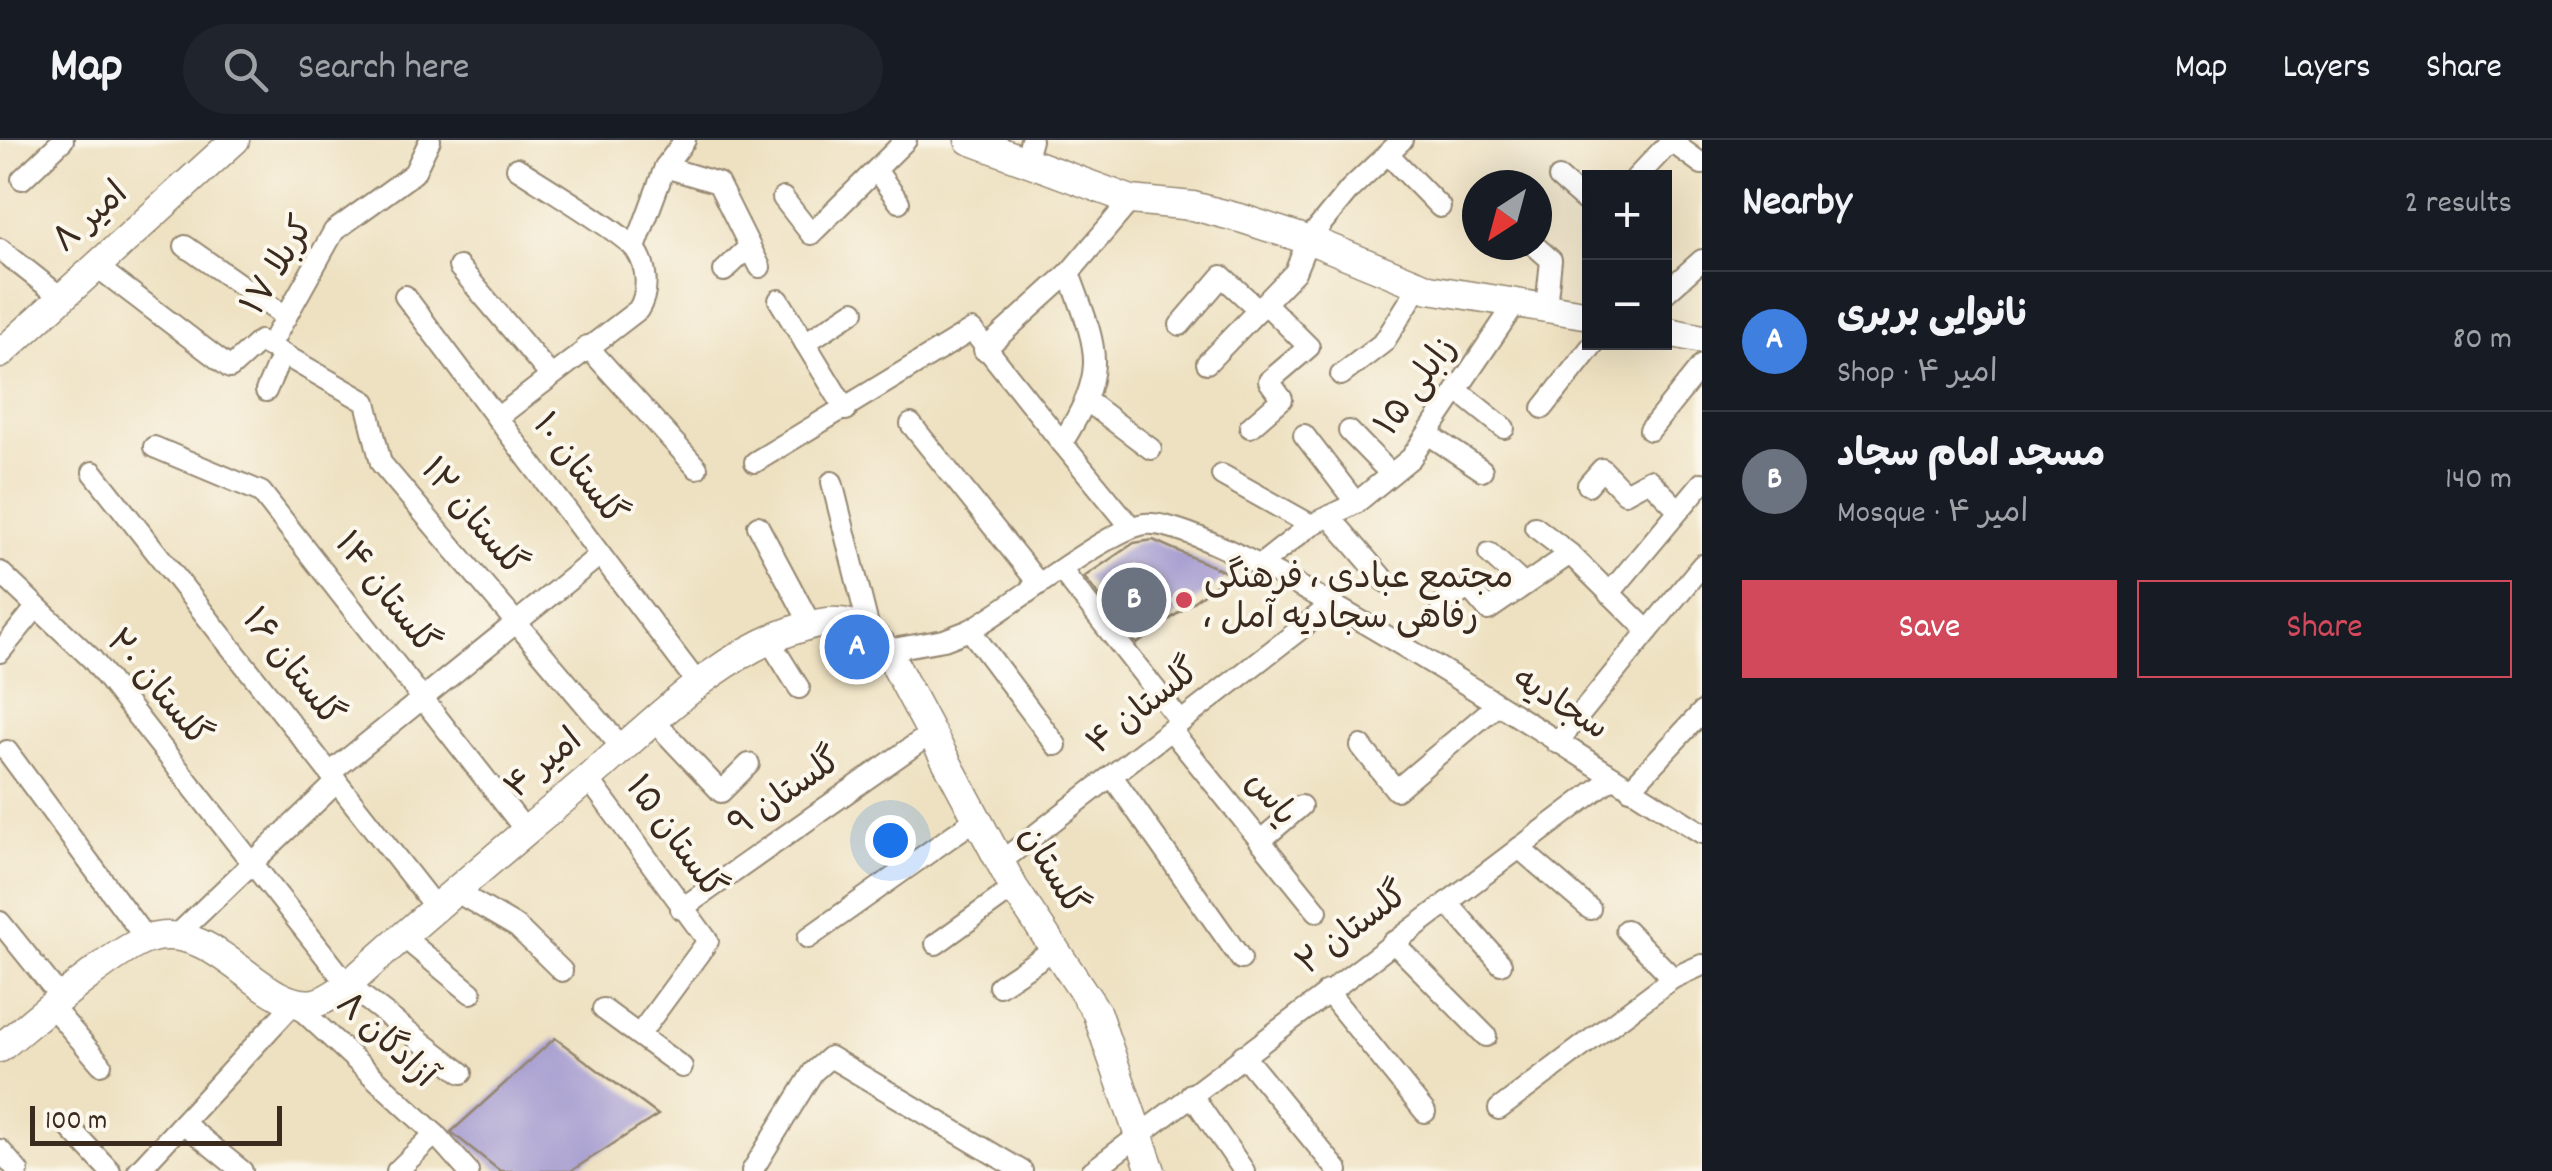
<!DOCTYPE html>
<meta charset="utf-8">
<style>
body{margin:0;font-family:Dekko,"Playpen Sans Arabic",sans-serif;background:#20242c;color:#f1f3f6}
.controls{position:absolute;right:30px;top:30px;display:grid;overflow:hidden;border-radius:0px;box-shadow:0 10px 40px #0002}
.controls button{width:90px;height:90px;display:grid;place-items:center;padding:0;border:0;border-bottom:2px solid #363941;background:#171b24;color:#f1f3f6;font:50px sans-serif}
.compass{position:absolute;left:1462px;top:30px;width:90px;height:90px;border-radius:50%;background:#171b24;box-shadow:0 10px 40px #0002;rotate:216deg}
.scale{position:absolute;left:30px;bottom:25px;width:252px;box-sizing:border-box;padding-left:10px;border:5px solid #3b2a1e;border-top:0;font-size:28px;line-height:35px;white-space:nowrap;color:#3b2a1e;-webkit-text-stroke:8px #fbf7ec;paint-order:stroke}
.you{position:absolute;left:890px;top:700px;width:35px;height:35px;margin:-25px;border:8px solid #fff;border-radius:50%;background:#1a73e8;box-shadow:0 0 0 15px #1a73e833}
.badge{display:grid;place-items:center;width:65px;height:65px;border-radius:50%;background:#d1495b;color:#fff;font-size:32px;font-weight:700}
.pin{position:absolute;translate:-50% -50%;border:5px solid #fff;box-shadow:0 2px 10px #0006}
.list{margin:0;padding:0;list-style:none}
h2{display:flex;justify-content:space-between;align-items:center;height:130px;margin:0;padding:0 40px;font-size:42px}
h2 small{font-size:32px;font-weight:400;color:#9ea1a6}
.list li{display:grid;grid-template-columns:65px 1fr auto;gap:30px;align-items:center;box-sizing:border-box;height:140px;padding:0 40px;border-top:2px solid #363941}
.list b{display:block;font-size:38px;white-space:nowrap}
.list p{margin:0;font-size:32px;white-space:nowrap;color:#9ea1a6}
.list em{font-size:32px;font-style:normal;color:#9ea1a6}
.actions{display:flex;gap:20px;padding:30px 40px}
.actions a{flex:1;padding:22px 0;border:2px solid #d1495b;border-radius:0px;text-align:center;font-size:35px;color:#d1495b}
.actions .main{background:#d1495b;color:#fff}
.icon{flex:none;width:55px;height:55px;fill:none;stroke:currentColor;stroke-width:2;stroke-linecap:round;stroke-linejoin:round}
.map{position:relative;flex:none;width:1702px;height:1031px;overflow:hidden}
header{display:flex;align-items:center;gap:60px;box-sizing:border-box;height:140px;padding:0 50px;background:#171b24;border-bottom:2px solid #363941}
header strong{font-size:48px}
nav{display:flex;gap:55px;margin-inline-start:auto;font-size:35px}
.search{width:700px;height:90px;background:#20242c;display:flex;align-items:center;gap:25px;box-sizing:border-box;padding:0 35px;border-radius:55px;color:#9ea1a6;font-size:38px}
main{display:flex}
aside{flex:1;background:#171b24}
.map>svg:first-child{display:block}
</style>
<header>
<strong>Map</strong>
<div class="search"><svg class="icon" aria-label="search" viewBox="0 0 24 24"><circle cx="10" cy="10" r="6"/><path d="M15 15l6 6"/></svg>Search here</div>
<nav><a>Map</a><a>Layers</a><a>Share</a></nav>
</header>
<main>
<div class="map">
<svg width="1702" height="1031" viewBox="0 0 1702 1031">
<rect width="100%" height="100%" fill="#fbf7ec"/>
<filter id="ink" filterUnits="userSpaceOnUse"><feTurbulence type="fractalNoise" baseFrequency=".01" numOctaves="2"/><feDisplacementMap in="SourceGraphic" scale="20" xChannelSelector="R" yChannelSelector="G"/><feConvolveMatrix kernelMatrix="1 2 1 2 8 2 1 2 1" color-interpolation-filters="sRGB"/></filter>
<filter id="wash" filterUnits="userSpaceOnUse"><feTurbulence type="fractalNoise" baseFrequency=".0048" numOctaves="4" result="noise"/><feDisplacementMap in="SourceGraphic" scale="40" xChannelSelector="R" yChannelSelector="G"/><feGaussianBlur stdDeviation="2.25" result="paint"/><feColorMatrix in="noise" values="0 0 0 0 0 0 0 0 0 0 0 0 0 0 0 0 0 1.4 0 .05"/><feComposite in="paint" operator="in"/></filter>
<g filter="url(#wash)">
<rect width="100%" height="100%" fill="#eee1c1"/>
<g id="blocks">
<g fill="#a69dd0">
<path d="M 1153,400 L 1230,434 L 1137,504 L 1084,437 L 1134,403 Z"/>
<path d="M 555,898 L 658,975 L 571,1031 L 500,1031 L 451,992 Z"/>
</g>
</g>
</g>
<g filter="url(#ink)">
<use href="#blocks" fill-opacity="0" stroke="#948670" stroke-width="2.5"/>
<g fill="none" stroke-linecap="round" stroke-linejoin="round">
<defs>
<g id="street">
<path d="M 1669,0 L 1702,24"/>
<path d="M 1388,14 L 1440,67"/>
<path d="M 1025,22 L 1031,0"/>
<path d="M 665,27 L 718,43 L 760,127"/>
<path d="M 876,30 L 899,62"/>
<path d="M 1559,38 L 1590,65"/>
<path d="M 1636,38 L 1672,0"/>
<path d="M 22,39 L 63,0"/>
<path d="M 783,58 L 811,94 L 906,0"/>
<path d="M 1534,105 L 1551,120 L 1546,168"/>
<path d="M 185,106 L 286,177"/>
<path d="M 635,108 L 665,27 L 685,0"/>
<path d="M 0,109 L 62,158"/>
<path d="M 96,126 L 230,228 L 260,201 L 366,262 L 381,323 L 623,609"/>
<path d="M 459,127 L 550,235"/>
<path d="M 724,131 L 748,108"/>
<path d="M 1069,133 C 1098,212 1109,228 1062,303 L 1131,387"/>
<path d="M 1664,154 L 1702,120"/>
<path d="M 405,156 L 698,544"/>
<path d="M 779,160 L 846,270"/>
<path d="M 1180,185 L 1222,136 L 1259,170"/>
<path d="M 805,203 L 854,171"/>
<path d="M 587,206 L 697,328"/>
<path d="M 269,207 L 334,91 L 414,33 L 430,0"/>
<path d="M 984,210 L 1069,133 L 1131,60"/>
<path d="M 1207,223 L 1295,132 L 1308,100 L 1350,49 L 1402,0"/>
<path d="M 1341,235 L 1384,202 L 1419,146"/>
<path d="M 266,251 L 282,214"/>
<path d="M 1458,251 L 1504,288"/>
<path d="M 1087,261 L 1151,309"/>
<path d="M 1543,268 L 1595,202"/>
<path d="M 497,278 L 638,170 C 649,153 648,127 636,110 C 625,94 538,42 517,28"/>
<path d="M 911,284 L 1039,444"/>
<path d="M 1250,287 L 1282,259 L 1269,241 L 1309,207 L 1265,163"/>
<path d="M 1650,290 L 1702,225"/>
<path d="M 1349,291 L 1391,334"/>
<path d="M 1428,294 L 1482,330"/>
<path d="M 1304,295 L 1356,363"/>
<path d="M 154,307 L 261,352 L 526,691"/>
<path d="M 755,322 L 972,190 L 1062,303"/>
<path d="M 93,332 L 435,767"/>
<path d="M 1222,335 L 1311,385"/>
<path d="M 832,342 L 869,489"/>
<path d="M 1588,345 L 1602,329 L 1625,353 L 1649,340 L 1679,370"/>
<path d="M 1330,377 L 1386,442"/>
<path d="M 758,386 L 811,485"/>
<path d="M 1535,387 L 1570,414 L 1648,491"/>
<path d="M 1489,413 L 1524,445"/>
<path d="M 1260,425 L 1311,385 L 1356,363 L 1411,318 L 1515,164"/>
<path d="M 1062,431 L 1181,582"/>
<path d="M 0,432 L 92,519 L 348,845 L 462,933"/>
<path d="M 1609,454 L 1702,343"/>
<path d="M 1441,465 L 1469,448 L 1488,470 L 1570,414"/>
<path d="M 970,490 L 1056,605"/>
<path d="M 769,500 L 799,548"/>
<path d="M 887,510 L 944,500 L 970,490 C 1010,468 1110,388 1145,384 C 1219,375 1615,640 1702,693"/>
<path d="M 0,512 L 35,469"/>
<path d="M 655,582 L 721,652 L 749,624"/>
<path d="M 1171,590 L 1317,771"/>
<path d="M 1557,603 L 1702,425"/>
<path d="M 1361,606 L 1396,650 L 1497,565"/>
<path d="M 7,611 L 146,799"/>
<path d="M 330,633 L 600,415"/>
<path d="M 1112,636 L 1241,819"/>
<path d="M 588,638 L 708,801 L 639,895"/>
<path d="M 1630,649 L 1702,572"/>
<path d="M 1260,701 L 1301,666"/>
<path d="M 1519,708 L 1590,769"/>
<path d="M 999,723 L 1330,466"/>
<path d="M 455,751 L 517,787 L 562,831"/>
<path d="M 1447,762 L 1501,824"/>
<path d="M 681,769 L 929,595"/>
<path d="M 0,782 L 63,860"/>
<path d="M 1626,790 L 1673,838"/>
<path d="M 402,796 L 471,853"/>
<path d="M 174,798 L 337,642"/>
<path d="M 808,798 L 976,679"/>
<path d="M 1393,802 L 1486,896"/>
<path d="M 936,804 L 1014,748"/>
<path d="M 999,846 L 1053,810"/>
<path d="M 1327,851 L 1425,972"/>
<path d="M 52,867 L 101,924"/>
<path d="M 603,869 L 682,927"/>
<path d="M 1243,915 L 1338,1031"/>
<path d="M 1191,954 L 1244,1031"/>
<path d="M 1499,969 L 1673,838 L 1702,825"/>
<path d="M 183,983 L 242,1031"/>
<path d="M 68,986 L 110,1031"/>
<path d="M 435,994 L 468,1031"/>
<path d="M 0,1010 L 18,1031"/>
<path d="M 138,1031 L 294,863 L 435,994 L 397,1031"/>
<path d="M 752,1031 L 813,932 L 830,917 L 1022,1031"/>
<path d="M 1092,1031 L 1612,638"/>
</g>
<g id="secondary">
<path d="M 969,0 L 1131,60 L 1193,66 L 1243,79 L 1320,104 L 1429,149 L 1590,175"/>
<path d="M 1664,191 L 1702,199"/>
<path d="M 0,214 L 235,0"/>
<path d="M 0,908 C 31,883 115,809 148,799 C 216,778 260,871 314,863 C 326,861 338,851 348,845 C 425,775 505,709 584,642 C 651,585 720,510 807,486 C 842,476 864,483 887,510 L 1014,748 L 1096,871 L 1151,1031"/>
</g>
</defs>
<use href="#street" stroke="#948670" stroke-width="24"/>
<use href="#secondary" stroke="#948670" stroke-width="31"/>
<use href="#street" stroke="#fff" stroke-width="20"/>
<use href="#secondary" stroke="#fff" stroke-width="28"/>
</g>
</g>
<circle fill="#d1495b" stroke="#fbf7ec" stroke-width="4" cx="1184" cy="460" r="10"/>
<g text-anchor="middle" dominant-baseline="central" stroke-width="8" stroke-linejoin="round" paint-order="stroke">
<g font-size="35" fill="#3b2a1e" stroke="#fbf7ec">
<text transform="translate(92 79) rotate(-42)">امیر ۸</text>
<text transform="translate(280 127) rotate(-59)">کربلا ۱۷</text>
<text transform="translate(1418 248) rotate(-54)">زابلی ۱۵</text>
<text transform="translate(577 331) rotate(53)">گلستان ۱۰</text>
<text transform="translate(471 379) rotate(50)">گلستان ۱۲</text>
<text transform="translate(384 455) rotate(52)">گلستان ۱۴</text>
<text transform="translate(290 529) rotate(52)">گلستان ۱۶</text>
<text transform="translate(156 550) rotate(50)">گلستان ۲۰</text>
<text transform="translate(1559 566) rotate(32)">سجادیه</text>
<text transform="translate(1145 569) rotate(-38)">گلستان ۴</text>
<text transform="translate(545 626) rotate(-40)">امیر ۴</text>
<text transform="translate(787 655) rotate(-35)">گلستان ۹</text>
<text transform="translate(1269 660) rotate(51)">یاس</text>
<text transform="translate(673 699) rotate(54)">گلستان ۱۵</text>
<text transform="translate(1050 732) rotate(59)">گلستان</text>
<text transform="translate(1354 791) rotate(-37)">گلستان ۲</text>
<text transform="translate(384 902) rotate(43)">آزادگان ۸</text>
</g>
<g font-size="35" fill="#3b2a1e" stroke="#fbf7ec" text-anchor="start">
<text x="1204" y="440">مجتمع عبادی ، فرهنگی<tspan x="1204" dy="40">، رفاهی سجادیه آمل</tspan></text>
</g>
</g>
</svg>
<div class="controls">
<button>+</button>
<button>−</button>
</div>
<svg class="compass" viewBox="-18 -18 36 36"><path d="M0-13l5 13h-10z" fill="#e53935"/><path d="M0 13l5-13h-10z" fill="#9ea1a6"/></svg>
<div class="scale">100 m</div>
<div class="you"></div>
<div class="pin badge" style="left:857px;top:507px;background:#3f7fe0">A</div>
<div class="pin badge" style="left:1134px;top:460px;background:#6b7280">B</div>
</div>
<aside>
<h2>Nearby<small>2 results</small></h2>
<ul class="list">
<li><span class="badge" style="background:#3f7fe0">A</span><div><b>نانوایی بربری</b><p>Shop · امیر ۴</p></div><em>80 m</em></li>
<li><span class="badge" style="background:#6b7280">B</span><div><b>مسجد امام سجاد</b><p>Mosque · امیر ۴</p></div><em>140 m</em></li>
</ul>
<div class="actions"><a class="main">Save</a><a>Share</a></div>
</aside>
</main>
